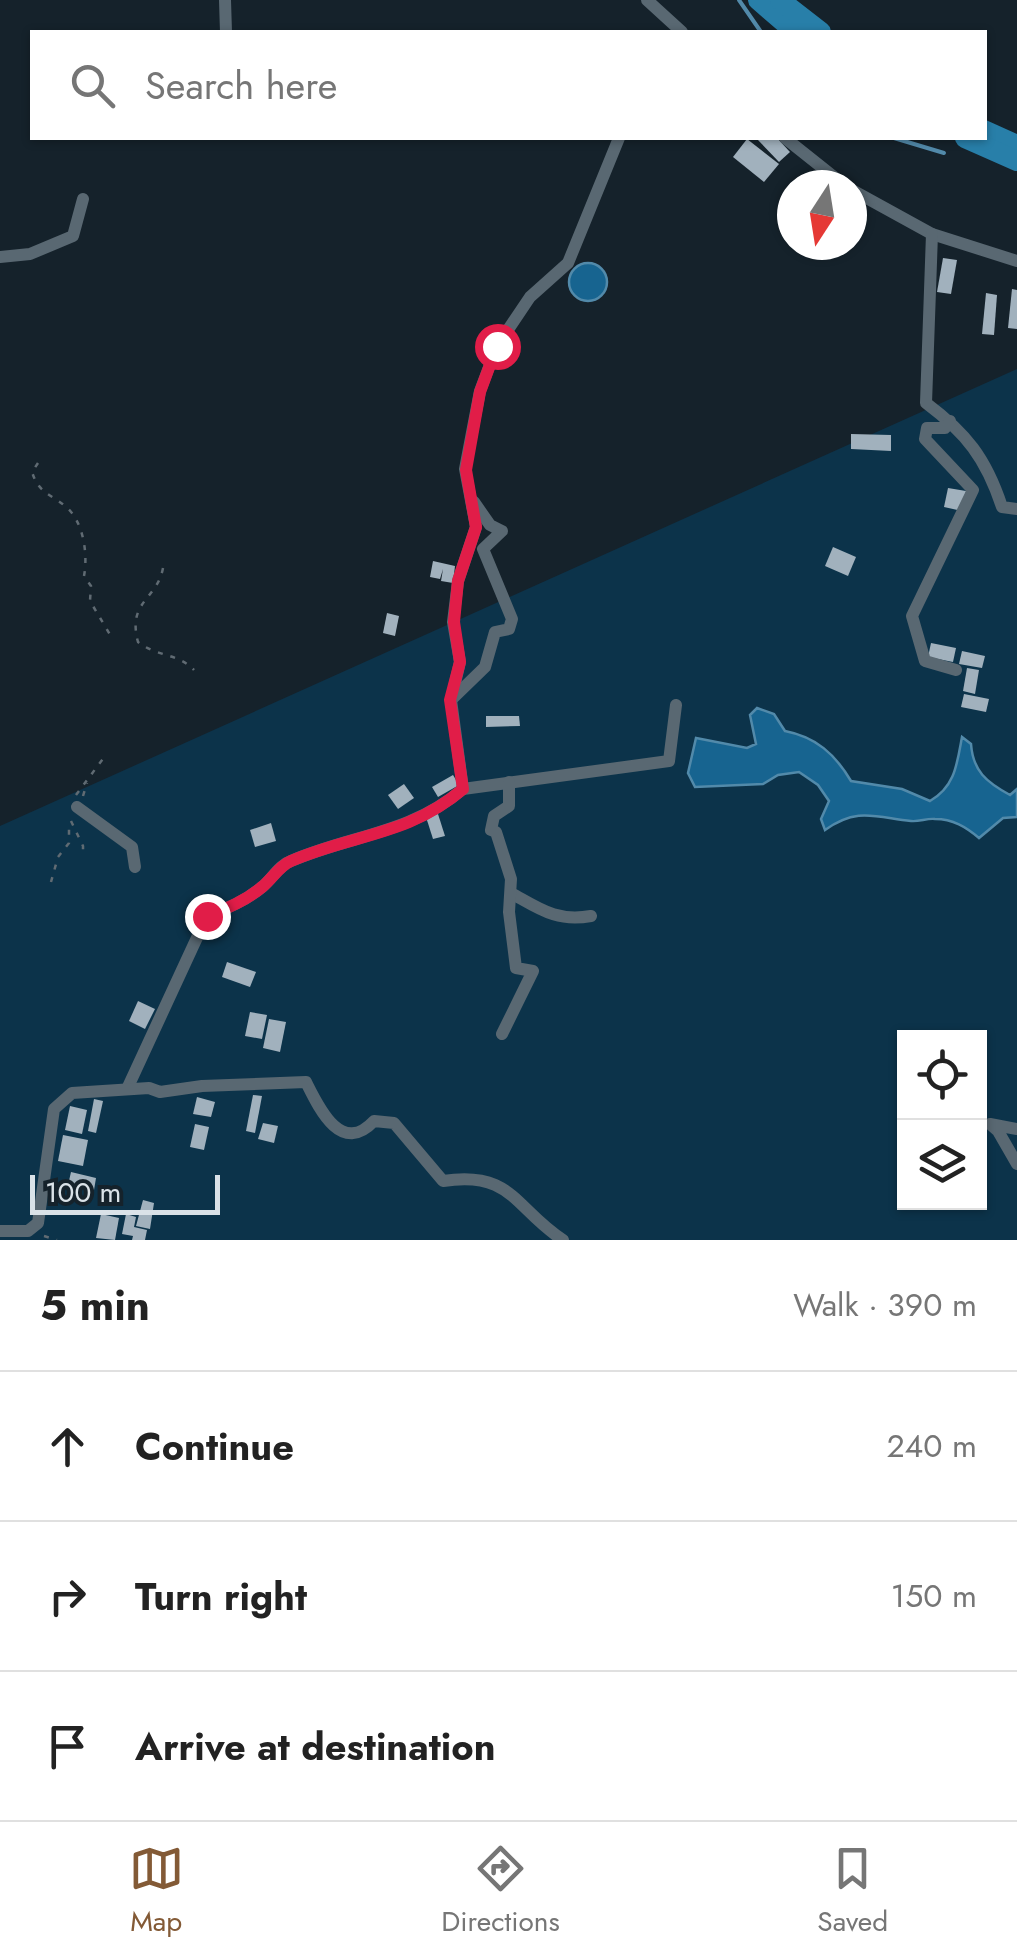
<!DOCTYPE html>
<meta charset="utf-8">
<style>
body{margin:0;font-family:Jost,sans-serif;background:#f2f2f2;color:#222}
.controls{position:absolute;right:30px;bottom:30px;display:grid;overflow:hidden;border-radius:0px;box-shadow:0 2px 8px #0004}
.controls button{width:90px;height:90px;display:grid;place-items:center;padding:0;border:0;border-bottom:2px solid #e0e0e0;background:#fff;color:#222;font:50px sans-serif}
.compass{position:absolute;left:777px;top:170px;width:90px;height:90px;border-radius:50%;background:#fff;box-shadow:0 2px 8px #0004;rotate:192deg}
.scale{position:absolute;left:30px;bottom:25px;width:190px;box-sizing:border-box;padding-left:10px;border:5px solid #dae2e8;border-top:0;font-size:28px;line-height:35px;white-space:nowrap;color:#dae2e8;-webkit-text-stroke:8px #15222b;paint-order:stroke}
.stop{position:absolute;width:30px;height:30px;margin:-22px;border:8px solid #e11d48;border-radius:50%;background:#fff}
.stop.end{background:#e11d48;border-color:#fff;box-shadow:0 2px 10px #0008}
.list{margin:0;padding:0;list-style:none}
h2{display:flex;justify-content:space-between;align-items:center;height:130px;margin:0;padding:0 40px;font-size:42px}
h2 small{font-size:32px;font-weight:400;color:#767676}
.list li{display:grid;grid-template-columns:65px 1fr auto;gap:30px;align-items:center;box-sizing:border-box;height:150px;padding:0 40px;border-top:2px solid #e0e0e0}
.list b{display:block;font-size:38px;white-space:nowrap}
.list em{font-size:32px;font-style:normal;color:#767676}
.icon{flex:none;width:55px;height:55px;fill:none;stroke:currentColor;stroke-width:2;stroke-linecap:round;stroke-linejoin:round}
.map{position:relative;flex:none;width:1017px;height:1240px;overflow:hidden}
.search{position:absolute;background:#fff;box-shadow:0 2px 8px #0004;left:30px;right:30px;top:30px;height:110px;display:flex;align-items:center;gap:25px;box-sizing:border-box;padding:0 35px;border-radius:0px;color:#767676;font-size:38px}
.sheet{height:580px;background:#fff}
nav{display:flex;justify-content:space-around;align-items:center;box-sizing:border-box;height:140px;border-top:2px solid #e0e0e0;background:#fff;font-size:28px;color:#767676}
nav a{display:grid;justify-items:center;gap:5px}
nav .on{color:#835a36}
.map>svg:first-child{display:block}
</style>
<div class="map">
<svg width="1017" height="1240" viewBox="0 0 1017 1240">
<rect width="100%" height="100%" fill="#15222b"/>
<path fill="#0c334a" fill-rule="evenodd" d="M 1017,369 L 1017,1240 L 0,1240 L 0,826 ZM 904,1038 L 980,1038 L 980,1202 L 904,1202 Z"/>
<g fill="#176490" stroke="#528aaa" stroke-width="2.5">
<circle cx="588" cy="282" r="19"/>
<path d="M 757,708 L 774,714 L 785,731 C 816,737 835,754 851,781 L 902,789 L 930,801 C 955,787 957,764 962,737 L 971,744 C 973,771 986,782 1010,795 L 1017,789 L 1017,817 L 1003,818 L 979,838 C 966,827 953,819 935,819 C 927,818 919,822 911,821 C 875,817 857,807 825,830 L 821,819 L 829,801 L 818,785 L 799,772 L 778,775 L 763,784 L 695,787 L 688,773 L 696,738 L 747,748 L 756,744 L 750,715 Z"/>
</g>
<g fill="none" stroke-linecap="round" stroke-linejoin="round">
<g stroke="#528aaa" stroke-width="4">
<path d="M 739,0 L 761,32"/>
<path d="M 894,138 L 944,153"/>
</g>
</g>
<g fill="#a1b1bd">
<path d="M 756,138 L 777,138 L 790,152 L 779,162 Z"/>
<path d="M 747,139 L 779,164 L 764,182 L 733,157 Z"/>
<path d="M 943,258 L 957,260 L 951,294 L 937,292 Z"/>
<path d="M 1012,289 L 1017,290 L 1017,329 L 1008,328 Z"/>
<path d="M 986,293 L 997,295 L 994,335 L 982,334 Z"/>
<path d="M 851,434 L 891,435 L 891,451 L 851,449 Z"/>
<path d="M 948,488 L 966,491 L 962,511 L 944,507 Z"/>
<path d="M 833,547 L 856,557 L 848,576 L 825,566 Z"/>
<path d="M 433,561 L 455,566 L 453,583 L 441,581 L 443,569 L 440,579 L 430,577 Z"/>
<path d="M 387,613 L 399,616 L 395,636 L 383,633 Z"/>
<path d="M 931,643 L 956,648 L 953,662 L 928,657 Z"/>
<path d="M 962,651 L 985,656 L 982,668 L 959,664 Z"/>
<path d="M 967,668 L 979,670 L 975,694 L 963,691 Z"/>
<path d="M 964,694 L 989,699 L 986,712 L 961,707 Z"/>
<path d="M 486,716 L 519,716 L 520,726 L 486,727 Z"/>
<path d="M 453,775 L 459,785 L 438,797 L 432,787 Z"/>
<path d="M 404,784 L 414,798 L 398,809 L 388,795 Z"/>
<path d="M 438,814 L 445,836 L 433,839 L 426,817 Z"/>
<path d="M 271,823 L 276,841 L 255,847 L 250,830 Z"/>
<path d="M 227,962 L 256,972 L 250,987 L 222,977 Z"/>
<path d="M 138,1001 L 155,1009 L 145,1029 L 129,1021 Z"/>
<path d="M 250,1012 L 267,1015 L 262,1039 L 245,1036 Z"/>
<path d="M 269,1019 L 286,1022 L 280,1052 L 263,1048 Z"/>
<path d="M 253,1095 L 262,1096 L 255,1133 L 246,1131 Z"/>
<path d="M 197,1097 L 215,1102 L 211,1117 L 193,1114 Z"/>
<path d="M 94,1099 L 103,1101 L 96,1133 L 88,1131 Z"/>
<path d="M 70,1106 L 87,1110 L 82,1134 L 65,1130 Z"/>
<path d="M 263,1123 L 278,1126 L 274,1143 L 258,1139 Z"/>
<path d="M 195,1124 L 209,1127 L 204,1150 L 190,1147 Z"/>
<path d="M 63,1135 L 88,1140 L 83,1166 L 58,1161 Z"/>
<path d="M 71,1172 L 96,1178 L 94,1190 L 68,1185 Z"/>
<path d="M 143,1200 L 154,1203 L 150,1229 L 136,1226 Z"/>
<path d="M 101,1214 L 119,1218 L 115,1240 L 96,1238 Z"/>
<path d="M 126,1214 L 136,1217 L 134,1227 L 147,1230 L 145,1240 L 132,1240 L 133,1236 L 122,1234 Z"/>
</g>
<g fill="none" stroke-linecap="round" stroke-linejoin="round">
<g stroke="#606b73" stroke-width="2.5" stroke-dasharray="5 8" stroke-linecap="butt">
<path d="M 38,463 L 32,472 C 39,494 51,494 65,506 C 84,521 88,555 84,576 L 91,586 L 90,601 L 112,638"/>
<path d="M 163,568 C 157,600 127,601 138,642 C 157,657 178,653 194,670"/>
<path d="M 76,795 L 105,756"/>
<path d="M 83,796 L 87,783"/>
<path d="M 71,821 L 83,846 L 83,853"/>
<path d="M 51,882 L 58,857 L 69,843 L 69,826"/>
<path d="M 44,1236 L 57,1240"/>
</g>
<g stroke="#596872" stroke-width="12">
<path d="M 225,0 L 226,32"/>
<path d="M 647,0 L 682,32"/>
<path d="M 785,138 L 844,185"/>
<path d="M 852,190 L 932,234 L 1017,261"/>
<path d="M 932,234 L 926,403 C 966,433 986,458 1002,507 L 1017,509"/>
<path d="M 0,257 L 30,254 L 73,236 L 83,199"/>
<path d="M 950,421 L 945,428 L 927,428 L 925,439 L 973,490 L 912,616 L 925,661 L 956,670"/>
<path d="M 451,700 L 485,667 L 495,632 L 509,629 L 512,619 L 483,549 L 502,531 L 490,525 L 474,502"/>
<path d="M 463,789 L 669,761 L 676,705"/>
<path d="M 77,807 L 132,847 L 135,867"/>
<path d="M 511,893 C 540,909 556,922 591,916"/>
<path d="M 502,1034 L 533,971 L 516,968 L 509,912 L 511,879 L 496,832 L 491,830 L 494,816 L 509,806 L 509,782"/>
<path d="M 127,1089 L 207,916 C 228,908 245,901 262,887 C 272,879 279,865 291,861 C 351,835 410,834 463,789 L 451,700 L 460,662 L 453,622 L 458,581 L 476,527 L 465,469 L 480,391 L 497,346 L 530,297 L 568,263 L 619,138"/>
<path d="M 1017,1129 L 990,1124 L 998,1131 L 1017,1164"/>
<path d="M 0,1231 L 28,1231 L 38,1223 L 54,1109 L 72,1093 L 149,1088 L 160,1092 L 202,1086 L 306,1082 C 319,1108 341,1156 374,1121 L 394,1123 L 443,1181 C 512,1170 515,1209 563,1240"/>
</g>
<g stroke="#287fa9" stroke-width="20">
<path d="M 758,0 L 795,32"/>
<path d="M 780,0 L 821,32"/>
<path d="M 984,130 L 1017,145"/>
<path d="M 965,138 L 1017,161"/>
</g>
</g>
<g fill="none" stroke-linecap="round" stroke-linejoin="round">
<path stroke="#e11d48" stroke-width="12" d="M 207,916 C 228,908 245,901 262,887 C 272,879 279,866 291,861 C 353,834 408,836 463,789 L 450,700 L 460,662 L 454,622 L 458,581 L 476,527 L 466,470 L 480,392 L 497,346"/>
</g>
</svg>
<div class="controls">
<button><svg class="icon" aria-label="locate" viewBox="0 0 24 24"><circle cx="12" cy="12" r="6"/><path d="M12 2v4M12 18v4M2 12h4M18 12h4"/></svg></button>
<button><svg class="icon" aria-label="layers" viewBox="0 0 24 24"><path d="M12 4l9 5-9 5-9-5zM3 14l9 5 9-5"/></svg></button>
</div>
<svg class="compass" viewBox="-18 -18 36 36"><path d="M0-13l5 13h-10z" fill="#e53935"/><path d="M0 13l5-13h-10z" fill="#767676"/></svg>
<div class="scale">100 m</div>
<div class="stop" style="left:497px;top:346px"></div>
<div class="stop end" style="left:207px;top:916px"></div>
<div class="search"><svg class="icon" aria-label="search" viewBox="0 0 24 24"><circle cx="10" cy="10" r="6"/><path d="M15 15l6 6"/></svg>Search here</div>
</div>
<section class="sheet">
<h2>5 min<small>Walk · 390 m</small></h2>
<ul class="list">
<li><svg class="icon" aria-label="ahead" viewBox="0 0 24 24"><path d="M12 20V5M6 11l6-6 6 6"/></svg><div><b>Continue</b></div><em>240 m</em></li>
<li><svg class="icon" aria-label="right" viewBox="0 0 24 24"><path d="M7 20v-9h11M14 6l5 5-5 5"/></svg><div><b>Turn right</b></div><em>150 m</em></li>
<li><svg class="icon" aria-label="arrive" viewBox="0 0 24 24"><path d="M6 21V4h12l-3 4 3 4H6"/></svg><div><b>Arrive at destination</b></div></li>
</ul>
</section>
<nav>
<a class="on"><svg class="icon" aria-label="map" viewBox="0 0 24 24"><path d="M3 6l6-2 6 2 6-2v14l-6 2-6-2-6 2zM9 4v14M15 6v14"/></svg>Map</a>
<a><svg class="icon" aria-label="directions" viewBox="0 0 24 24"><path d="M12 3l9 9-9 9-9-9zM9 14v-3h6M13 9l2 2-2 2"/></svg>Directions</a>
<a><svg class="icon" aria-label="saved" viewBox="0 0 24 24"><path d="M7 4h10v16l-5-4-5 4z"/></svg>Saved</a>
</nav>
